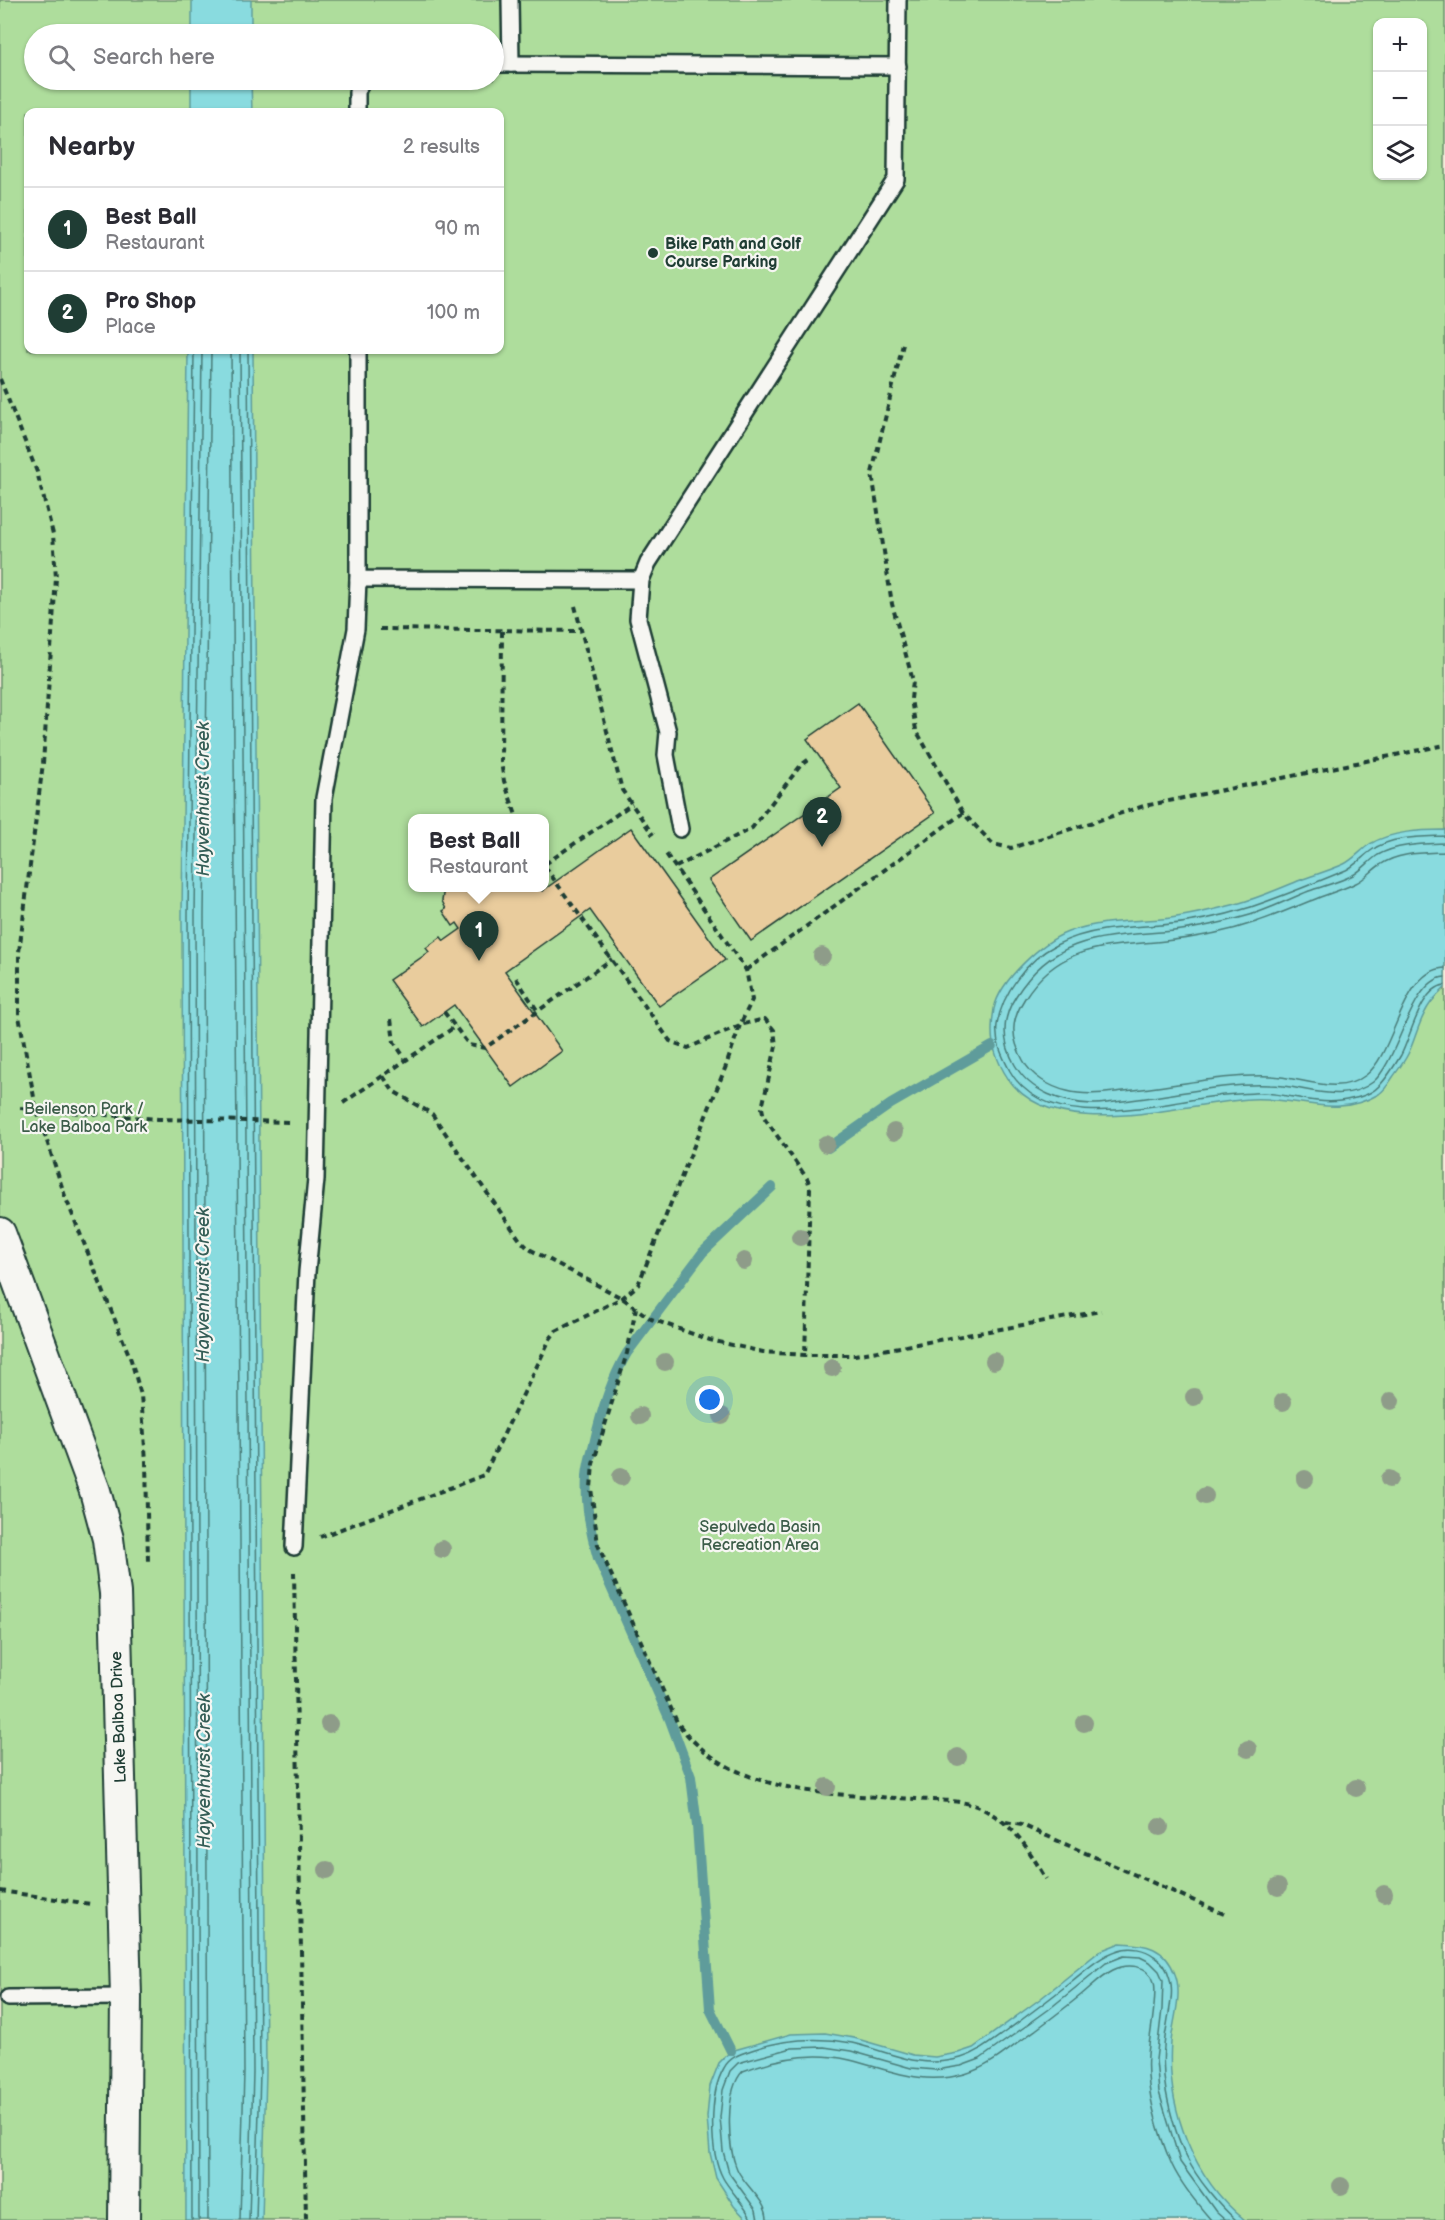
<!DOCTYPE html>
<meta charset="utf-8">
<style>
body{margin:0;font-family:"Balsamiq Sans",sans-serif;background:#f2f2f3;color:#2b2b33}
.controls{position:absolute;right:18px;top:18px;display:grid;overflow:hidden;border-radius:12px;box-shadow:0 2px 4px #0004}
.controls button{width:54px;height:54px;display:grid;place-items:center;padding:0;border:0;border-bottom:2px solid #e1e1e2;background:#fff;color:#2b2b33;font:30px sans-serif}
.you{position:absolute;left:710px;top:1400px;width:21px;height:21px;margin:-15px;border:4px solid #fff;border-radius:50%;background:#1a73e8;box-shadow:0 0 0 9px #1a73e833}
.badge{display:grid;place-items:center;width:39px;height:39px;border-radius:50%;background:#1f3d34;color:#fff;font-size:20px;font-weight:700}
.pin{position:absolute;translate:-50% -50px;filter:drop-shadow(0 2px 3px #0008)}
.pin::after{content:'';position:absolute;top:32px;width:21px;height:18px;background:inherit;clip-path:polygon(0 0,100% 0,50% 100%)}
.popup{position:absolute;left:408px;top:814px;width:141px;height:78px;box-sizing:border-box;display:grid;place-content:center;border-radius:12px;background:#fff;filter:drop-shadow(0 2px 4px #0005);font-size:20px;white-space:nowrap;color:#7c7c81}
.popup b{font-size:22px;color:#2b2b33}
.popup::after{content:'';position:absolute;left:50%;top:100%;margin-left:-12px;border:12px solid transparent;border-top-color:#fff}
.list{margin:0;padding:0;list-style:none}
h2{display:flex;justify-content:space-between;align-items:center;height:78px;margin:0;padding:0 24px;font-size:26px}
h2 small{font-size:20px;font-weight:400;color:#7c7c81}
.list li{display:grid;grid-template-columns:39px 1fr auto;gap:18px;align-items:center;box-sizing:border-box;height:84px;padding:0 24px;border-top:2px solid #e1e1e2}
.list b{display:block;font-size:22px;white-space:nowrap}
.list p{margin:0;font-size:20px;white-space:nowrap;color:#7c7c81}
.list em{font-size:20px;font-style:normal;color:#7c7c81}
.icon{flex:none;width:33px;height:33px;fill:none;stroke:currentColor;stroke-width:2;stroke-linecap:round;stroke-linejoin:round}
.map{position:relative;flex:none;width:1445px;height:2220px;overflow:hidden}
.search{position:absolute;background:#fff;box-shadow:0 2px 4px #0004;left:24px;top:24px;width:480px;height:66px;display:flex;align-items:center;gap:15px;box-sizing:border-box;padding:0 21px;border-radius:33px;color:#7c7c81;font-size:22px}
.panel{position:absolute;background:#fff;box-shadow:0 2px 4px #0004;left:24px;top:108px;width:480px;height:246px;border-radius:12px}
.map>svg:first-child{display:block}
</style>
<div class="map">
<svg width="1445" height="2220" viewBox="0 0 1445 2220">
<rect width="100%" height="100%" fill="#f2e9d8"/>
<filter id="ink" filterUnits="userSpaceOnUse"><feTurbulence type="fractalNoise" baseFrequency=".0167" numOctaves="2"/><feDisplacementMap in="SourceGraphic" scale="12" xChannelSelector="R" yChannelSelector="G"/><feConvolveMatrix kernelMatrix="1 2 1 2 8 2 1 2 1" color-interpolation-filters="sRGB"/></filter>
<g filter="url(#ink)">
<path fill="#aedd9c" stroke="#668d68" stroke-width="1.5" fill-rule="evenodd" d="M 0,0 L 1445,0 L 1445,2220 L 0,2220 ZM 1378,22 L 1422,22 L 1422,176 L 1378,176 ZM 34,34 L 494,34 L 494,80 L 34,80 ZM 28,112 L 500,112 L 500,350 L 28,350 ZM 413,818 L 545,818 L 545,888 L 413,888 Z"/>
<g fill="#89dbdf" stroke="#5f9c9b" stroke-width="1.5">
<rect x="192" y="0" width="59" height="34"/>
<path d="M 191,80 L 251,80 L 252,112 L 191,112 Z"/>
<path d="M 188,350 L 253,350 L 266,2072 L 262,2220 L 186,2220 L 182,916 Z"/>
<path d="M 1445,830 L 1445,988 C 1440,993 1434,998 1430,1004 C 1419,1019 1416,1038 1408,1054 C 1404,1062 1398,1070 1393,1077 C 1389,1083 1385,1090 1379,1094 C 1335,1120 1296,1096 1251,1099 C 1181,1103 1046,1148 1004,1072 C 991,1049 990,1034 994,1009 C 1000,980 1042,942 1068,932 C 1097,921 1131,921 1161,919 C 1186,917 1212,910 1236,904 C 1259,898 1281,888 1303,879 C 1317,874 1331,870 1344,864 C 1354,859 1361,850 1370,844 C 1392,831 1421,830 1445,830 Z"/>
<path d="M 1120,1943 C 1146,1944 1165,1947 1175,1974 C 1183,1994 1173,2021 1171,2042 C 1166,2107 1193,2179 1245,2220 L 747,2220 L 734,2206 L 716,2178 L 710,2153 L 707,2117 L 710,2086 L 719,2063 L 731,2051 L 791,2034 L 825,2033 L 854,2038 L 913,2055 L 935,2057 L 958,2053 L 973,2048 L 1040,1999 L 1100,1951 Z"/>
</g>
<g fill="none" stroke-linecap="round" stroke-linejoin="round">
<g stroke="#497c78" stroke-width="1.5">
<path d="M 231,350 L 244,2072 L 240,2220"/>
<path d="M 240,350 L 253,2072 L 249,2220"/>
<path d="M 248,350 L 260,2072 L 256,2220"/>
<path d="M 1445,836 C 1421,837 1392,836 1372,850 C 1363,856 1356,865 1346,870 C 1315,883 1283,896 1251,907 C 1223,916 1190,923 1161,925 C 1126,927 1088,928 1056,945 C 1027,960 1002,993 997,1025 C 995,1042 1002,1056 1010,1071 C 1047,1136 1158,1103 1217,1096 C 1229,1094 1242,1094 1254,1093 C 1283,1091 1311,1105 1340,1101 C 1353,1099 1370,1096 1379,1086 C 1387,1078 1395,1065 1401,1055 C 1411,1037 1420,988 1445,985"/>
<path d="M 1445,843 C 1423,844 1397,844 1378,855 C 1369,861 1362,870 1353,875 C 1340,882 1323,886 1309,891 C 1289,899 1270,909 1250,915 C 1222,923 1191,930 1162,932 C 1099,937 1053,937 1016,996 C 1001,1019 1002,1042 1015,1065 C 1030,1092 1063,1103 1092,1104 C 1102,1104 1113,1102 1123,1101 C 1172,1096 1221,1083 1270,1085 C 1303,1085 1342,1106 1373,1082 C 1399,1061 1410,980 1445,977"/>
<path d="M 1445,852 C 1424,853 1398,852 1380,865 C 1372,870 1365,879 1356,883 C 1342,890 1327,894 1313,900 C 1294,907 1275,916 1256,922 C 1227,932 1195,938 1165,941 C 1108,947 1060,943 1025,998 C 1011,1020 1010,1036 1023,1060 C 1031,1076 1050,1087 1067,1091 C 1086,1096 1105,1093 1124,1091 C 1172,1087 1222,1074 1271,1076 C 1302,1077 1338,1097 1366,1075 C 1396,1052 1401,970 1445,968"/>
<path d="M 192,2220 L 188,916 L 194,350"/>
<path d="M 199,2220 L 195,916 L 202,350"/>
<path d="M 208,2220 L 204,916 L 211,350"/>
<path d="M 751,2220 C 750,2211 728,2188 723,2178 C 709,2152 709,2093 724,2068 C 730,2056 743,2053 755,2049 C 786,2039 819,2037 852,2043 C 892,2052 917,2070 961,2058 C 978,2053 991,2042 1005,2032 C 1028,2015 1050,1999 1072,1981 C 1087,1969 1100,1956 1119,1950 C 1130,1946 1145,1949 1154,1956 C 1162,1961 1168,1970 1170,1979 C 1174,1993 1169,2011 1167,2025 C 1163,2046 1162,2070 1166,2091 C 1170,2112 1177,2138 1187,2158 C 1197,2179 1219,2205 1236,2220"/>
<path d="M 758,2220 L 756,2210 L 729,2173 L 723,2151 L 720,2117 L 723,2090 L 730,2071 L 738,2063 L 792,2048 L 824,2047 L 851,2051 L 911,2068 L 936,2070 L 961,2066 L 980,2059 L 1048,2010 L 1106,1963 L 1124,1956 L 1140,1957 L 1150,1962 L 1159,1971 L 1163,1980 L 1162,2009 L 1156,2060 L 1159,2092 L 1180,2162 L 1216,2212 L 1225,2220"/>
<path d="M 767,2220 C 767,2200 745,2187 737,2169 C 727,2146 725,2089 743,2071 C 777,2058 814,2051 850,2060 C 891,2070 921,2086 965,2074 C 986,2068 1002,2055 1019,2042 C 1040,2027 1060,2012 1081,1995 C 1091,1987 1101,1976 1113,1970 C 1127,1963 1149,1964 1154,1982 C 1158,1996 1149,2038 1148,2055 C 1145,2088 1158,2134 1172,2165 C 1180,2182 1198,2205 1211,2220"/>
</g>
<g stroke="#5f9c9b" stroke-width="10">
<path d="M 828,1148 L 891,1104 L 992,1046"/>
<path d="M 731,2051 L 710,2009 L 697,1826 L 691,1777 L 670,1720 L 598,1558 C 590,1531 585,1504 587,1476 C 588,1465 591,1454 594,1444 C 601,1412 610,1382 627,1353 L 703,1252 L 772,1187"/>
</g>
</g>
<g fill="#e9cc9d" stroke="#1f3d34" stroke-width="1.5">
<path d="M 858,703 L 935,813 L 751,941 L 709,880 L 841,788 L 807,739 Z"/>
<path d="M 631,828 L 725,960 L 659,1006 L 590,910 L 505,971 L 562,1051 L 513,1087 L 454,1005 L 423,1027 L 389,980 L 429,952 L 426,948 L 441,937 L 444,941 L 461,929 L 457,923 L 453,926 L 443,911 L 446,909 L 442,901 L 444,888 L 539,888 L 542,891 Z"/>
</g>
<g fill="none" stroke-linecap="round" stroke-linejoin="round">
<defs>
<g id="service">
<path d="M 510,0 L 511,64"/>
<path d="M 494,64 L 898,66"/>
<path d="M 357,112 L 357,92 L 362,80"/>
<path d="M 358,350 L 358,579 L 641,580"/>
<path d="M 680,829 L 666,755 L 668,732 L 638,619 L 641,580 L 648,563 L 896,179 L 898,0"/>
<path d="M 294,1547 L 307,1272 L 316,1179 L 324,798 L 356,629 L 358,579"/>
<path d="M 8,1998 L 126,1997"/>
</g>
<path id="minor" d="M 0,1233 L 95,1491 L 108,1539 L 115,1593 L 126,1997 L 124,2220"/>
</defs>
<use href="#service" stroke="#1f3d34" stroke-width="20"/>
<use href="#minor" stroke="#1f3d34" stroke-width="34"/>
<g stroke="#1f3d34" stroke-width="4" stroke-dasharray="6 4.5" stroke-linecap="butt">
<path d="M 903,344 L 872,473 L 892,604 L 913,681 L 911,699 L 916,730 L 963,813"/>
<path d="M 0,379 L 37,472 L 53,534 L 56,578 L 43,763 L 19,952 L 19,1016 L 36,1108 L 65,1196 L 131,1360 L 141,1395 L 146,1461 L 148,1562"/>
<path d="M 575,606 L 622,790 L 653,835"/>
<path d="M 380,629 L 580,631"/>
<path d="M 502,631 L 501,762 L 504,781 L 517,818"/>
<path d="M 545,864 L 632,804"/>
<path d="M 545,867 L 670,1041 L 688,1048 L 740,1025 L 765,1019 L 774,1030 L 776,1046 L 762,1108 L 764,1117 L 808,1180 L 810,1188 L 805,1355"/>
<path d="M 676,867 L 752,828 L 801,765 L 811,758"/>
<path d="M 746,970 L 963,813 L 993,844 L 1011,848 L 1144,806 L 1445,745"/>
<path d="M 516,978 L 537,1010"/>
<path d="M 444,1012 L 469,1045 L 485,1048 L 612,959"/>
<path d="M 391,1019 L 394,1042 L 406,1060"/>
<path d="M 383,1076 L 393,1091 L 432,1114 L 520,1240 L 529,1249 L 622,1298 L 651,1319 L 710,1340 L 763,1352 L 805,1355 L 855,1355 L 1101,1311"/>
<path d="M 343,1103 L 456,1026"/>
<path d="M 20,1108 L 158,1119 L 291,1122"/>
<path d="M 636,1308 L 627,1353 L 593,1464 L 591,1488 L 598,1545 L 677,1722 C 731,1797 833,1794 916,1799 C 937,1801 964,1799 983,1809 C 1016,1826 1028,1849 1046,1879"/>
<path d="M 320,1537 L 484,1475 L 550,1339 L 556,1331 L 622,1298 L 638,1285 L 726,1066 L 740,1025 L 752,1000 L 746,970 L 664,851"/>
<path d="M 294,1572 L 306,2220"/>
<path d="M 1006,1822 L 1022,1825 L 1224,1914"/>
<path d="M 0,1891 L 91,1904"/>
</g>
<use href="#service" stroke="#f6f6f2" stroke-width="15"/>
<use href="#minor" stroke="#f6f6f2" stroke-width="30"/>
</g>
<g fill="#8e9c89">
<circle cx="822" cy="956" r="9"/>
<circle cx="894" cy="1132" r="9"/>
<circle cx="826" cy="1144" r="9"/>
<circle cx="800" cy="1237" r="9"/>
<circle cx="744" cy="1261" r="9"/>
<circle cx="994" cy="1361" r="9"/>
<circle cx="665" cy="1362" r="9"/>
<circle cx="832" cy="1368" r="9"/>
<circle cx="1194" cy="1397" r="9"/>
<circle cx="1391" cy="1401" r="9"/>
<circle cx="1283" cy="1402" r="9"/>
<circle cx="640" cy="1416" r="9"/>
<circle cx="722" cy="1416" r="9"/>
<circle cx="621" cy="1477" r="9"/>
<circle cx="1305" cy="1479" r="9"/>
<circle cx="1389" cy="1479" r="9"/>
<circle cx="1205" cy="1496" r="9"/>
<circle cx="442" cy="1549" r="9"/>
<circle cx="1084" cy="1723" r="9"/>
<circle cx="329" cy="1724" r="9"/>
<circle cx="1248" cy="1749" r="9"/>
<circle cx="958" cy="1757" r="9"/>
<circle cx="827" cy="1787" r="9"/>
<circle cx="1356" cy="1788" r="9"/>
<circle cx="1160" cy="1827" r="9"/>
<circle cx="327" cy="1870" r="9"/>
<circle cx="1278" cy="1887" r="9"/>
<circle cx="1384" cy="1894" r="9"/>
<circle cx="1341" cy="2186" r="9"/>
</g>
</g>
<circle fill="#1f3d34" stroke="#f6f6f2" stroke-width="2" cx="653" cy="253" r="6"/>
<g text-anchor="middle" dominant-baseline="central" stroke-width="4.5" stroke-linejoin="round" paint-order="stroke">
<g font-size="16" font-weight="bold" fill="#1f3d34" stroke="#f6f6f2" text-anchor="start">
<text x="665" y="244">Bike Path and Golf<tspan x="665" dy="18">Course Parking</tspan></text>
</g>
<g font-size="16" fill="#3c5d49" stroke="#f6f6f2">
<text x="84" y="1109">Beilenson Park /<tspan x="84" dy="18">Lake Balboa Park</tspan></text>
<text x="760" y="1527">Sepulveda Basin<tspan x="760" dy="18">Recreation Area</tspan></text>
</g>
<g font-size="16" fill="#1f3d34" stroke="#f6f6f2">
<text transform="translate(119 1717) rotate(-92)">Lake Balboa Drive</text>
</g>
<g font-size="18" font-style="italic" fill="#345d56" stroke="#f6f6f2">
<text transform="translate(203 799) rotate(-90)">Hayvenhurst Creek</text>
<text transform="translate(203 1285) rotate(-90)">Hayvenhurst Creek</text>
<text transform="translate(204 1771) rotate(-90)">Hayvenhurst Creek</text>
</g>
</g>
</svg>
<div class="controls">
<button>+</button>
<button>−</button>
<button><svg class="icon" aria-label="layers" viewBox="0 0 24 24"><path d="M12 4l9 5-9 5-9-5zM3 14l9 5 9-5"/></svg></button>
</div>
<div class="you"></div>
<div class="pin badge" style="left:479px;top:961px">1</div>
<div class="popup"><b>Best Ball</b>Restaurant</div>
<div class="pin badge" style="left:822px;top:847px">2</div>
<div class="search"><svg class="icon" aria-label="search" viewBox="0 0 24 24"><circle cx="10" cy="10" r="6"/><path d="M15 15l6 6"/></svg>Search here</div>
<section class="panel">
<h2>Nearby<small>2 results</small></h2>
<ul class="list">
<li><span class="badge">1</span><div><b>Best Ball</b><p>Restaurant</p></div><em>90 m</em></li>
<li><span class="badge">2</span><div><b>Pro Shop</b><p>Place</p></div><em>100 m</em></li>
</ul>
</section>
</div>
